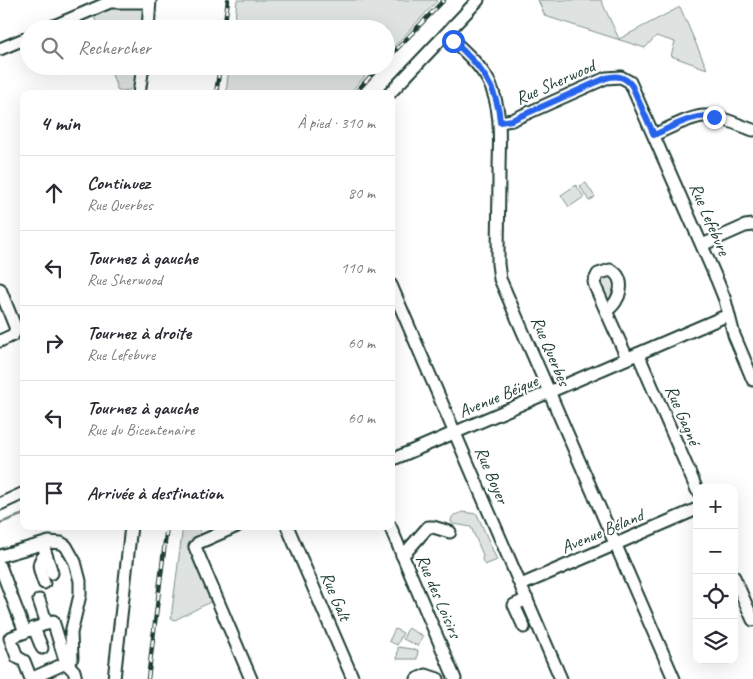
<!DOCTYPE html>
<html lang="fr">
<meta charset="utf-8">
<style>
body{margin:0;font-family:Caveat,sans-serif;background:#f7f7f7;color:#2b2b33}
.controls{position:absolute;right:15px;bottom:15px;display:grid;overflow:hidden;border-radius:10px;box-shadow:0 5px 20px #0002}
.controls button{width:45px;height:45px;display:grid;place-items:center;padding:0;border:0;border-bottom:1px solid #e1e1e2;background:#fff;color:#2b2b33;font:25px sans-serif}
.stop{position:absolute;width:15px;height:15px;margin:-11px;border:4px solid #2563eb;border-radius:50%;background:#fff}
.stop.end{background:#2563eb;border-color:#fff;box-shadow:0 1px 5px #0008}
.list{margin:0;padding:0;list-style:none}
h2{display:flex;justify-content:space-between;align-items:center;height:65px;margin:0;padding:0 20px;font-size:21px}
h2 small{font-size:16px;font-weight:400;color:#7c7c81}
.list li{display:grid;grid-template-columns:32px 1fr auto;gap:15px;align-items:center;box-sizing:border-box;height:75px;padding:0 20px;border-top:1px solid #e1e1e2}
.list b{display:block;font-size:19px;white-space:nowrap}
.list p{margin:0;font-size:16px;white-space:nowrap;color:#7c7c81}
.list em{font-size:16px;font-style:normal;color:#7c7c81}
.icon{flex:none;width:28px;height:28px;fill:none;stroke:currentColor;stroke-width:2;stroke-linecap:round;stroke-linejoin:round}
.map{position:relative;flex:none;width:753px;height:679px;overflow:hidden}
.search{position:absolute;background:#fff;box-shadow:0 5px 20px #0002;left:20px;top:20px;width:375px;height:55px;display:flex;align-items:center;gap:12px;box-sizing:border-box;padding:0 18px;border-radius:28px;color:#7c7c81;font-size:19px}
.panel{position:absolute;background:#fff;box-shadow:0 5px 20px #0002;left:20px;top:90px;width:375px;height:440px;border-radius:10px}
.map>svg:first-child{display:block}
</style>
<div class="map">
<svg width="753" height="679" viewBox="0 0 753 679">
<rect width="100%" height="100%" fill="#fff"/>
<filter id="ink" filterUnits="userSpaceOnUse"><feTurbulence type="fractalNoise" baseFrequency=".02" numOctaves="2"/><feDisplacementMap in="SourceGraphic" scale="10" xChannelSelector="R" yChannelSelector="G"/><feConvolveMatrix kernelMatrix="1 2 1 2 8 2 1 2 1" color-interpolation-filters="sRGB"/></filter>
<g filter="url(#ink)">
<g fill="#dee3e2" stroke="#7e908b">
<path d="M 237,0 L 438,0 L 386,55 L 386,29 L 234,29 Z"/>
<path d="M 538,0 L 601,0 L 619,39 L 680,7 L 707,69 L 671,56 L 675,42 L 656,36 L 645,48 L 545,16 Z"/>
<path d="M 113,7 L 142,8 L 144,13 L 143,29 L 99,29 L 93,14 Z"/>
<path d="M 109,66 L 137,66 L 133,88 L 129,90 L 118,91 Z"/>
<path d="M 229,66 L 375,66 L 348,94 L 226,94 Z"/>
<path d="M 586,183 L 595,197 L 589,201 L 580,186 Z"/>
<path d="M 576,185 L 584,197 L 569,207 L 561,195 Z"/>
<path d="M 610,276 L 614,279 C 616,286 614,297 608,301 L 599,286 L 599,281 Z"/>
<path d="M 462,512 L 477,514 L 497,560 L 485,565 L 482,560 L 483,555 L 471,527 L 454,524 L 451,522 C 452,512 456,516 462,512 Z"/>
<path d="M 183,526 L 198,526 L 202,536 L 191,541 L 189,547 L 212,601 L 175,620 L 171,618 Z"/>
<path d="M 408,628 L 423,636 L 418,646 L 403,639 Z"/>
<path d="M 395,629 L 403,633 L 397,645 L 389,641 Z"/>
<path d="M 398,647 L 418,650 L 417,659 L 397,659 Z"/>
</g>
<g fill="none" stroke-linecap="round" stroke-linejoin="round">
<path stroke="#758883" stroke-width="2.5" d="M 0,523 L 24,514"/>
<defs>
<g id="minor">
<path d="M 47,29 L 110,2 L 149,2"/>
<path d="M 148,29 L 150,0"/>
<path d="M 446,34 C 462,49 479,63 489,82 C 503,111 499,142 499,172 C 499,203 498,233 498,264 L 500,279 L 674,679"/>
<path d="M 0,49 L 29,37"/>
<path d="M 139,94 L 143,66"/>
<path d="M 389,94 L 478,0"/>
<path d="M 500,122 L 512,120 L 606,78 L 621,77 L 630,82 L 717,280 L 725,300 L 734,335 L 753,380"/>
<path d="M 654,135 C 669,128 687,118 703,116 C 719,115 738,125 753,130"/>
<path d="M 702,245 L 745,226 L 753,225"/>
<path d="M 391,285 L 561,679"/>
<path d="M 0,289 L 16,329 L 13,335 L 0,341"/>
<path d="M 607,310 C 620,303 628,277 610,270 L 598,274 L 594,282 L 595,286 L 627,358"/>
<path d="M 638,354 L 697,490"/>
<path d="M 391,460 L 728,315"/>
<path d="M 0,504 L 24,493"/>
<path d="M 237,526 L 198,543 L 195,547 L 251,679"/>
<path d="M 287,526 L 353,679"/>
<path d="M 390,526 L 455,679"/>
<path d="M 44,548 L 52,573"/>
<path d="M 402,555 L 407,551 L 428,527 L 433,527 L 450,532"/>
<path d="M 0,556 L 49,542 L 61,543 L 66,546 L 75,562 L 80,581 L 80,595 L 71,633 L 72,658 L 66,663 L 74,671 L 76,679"/>
<path d="M 0,566 L 25,632"/>
<path d="M 734,577 L 753,620"/>
<path d="M 44,583 C 41,572 34,563 46,555"/>
<path d="M 521,585 L 697,509"/>
<path d="M 39,600 L 47,624"/>
<path d="M 524,627 L 514,605 L 527,599"/>
<path d="M 34,628 L 42,648"/>
<path d="M 31,679 L 24,661 L 17,657 L 10,638 L 53,621 L 66,663 L 37,676 L 35,679"/>
<path d="M 114,679 L 131,526"/>
<path d="M 417,679 L 426,675 L 438,679"/>
</g>
</defs>
<use href="#minor" stroke="#1f3d34" stroke-width="15"/>
<use href="#minor" stroke="#fff" stroke-width="11"/>
<defs>
<g id="rail">
<path d="M 224,29 L 228,0"/>
<path d="M 386,60 L 444,0"/>
<path d="M 216,94 L 220,66"/>
<path d="M 354,94 L 380,66"/>
<path d="M 148,679 L 167,526"/>
</g>
</defs>
<use href="#rail" stroke="#1f3d34" stroke-width="4.5"/>
<use href="#rail" stroke="#fff" stroke-width="2.5" stroke-dasharray="8" stroke-linecap="butt"/>
</g>
</g>
<g fill="none" stroke-linecap="round" stroke-linejoin="round" filter="url(#ink)">
<path stroke="#2563eb" stroke-width="6" d="M 453,41 C 479,64 498,87 500,122 L 512,120 L 606,78 C 617,75 625,76 632,86 L 654,135 C 672,127 694,113 714,117"/>
</g>
<g text-anchor="middle" dominant-baseline="central" stroke-width="4.5" stroke-linejoin="round" paint-order="stroke">
<g font-size="18" fill="#1f3d34" stroke="#fff">
<text transform="translate(555 82) rotate(-24)">Rue Sherwood</text>
<text transform="translate(710 219) rotate(67)">Rue Lefebvre</text>
<text transform="translate(551 351) rotate(67)">Rue Querbes</text>
<text transform="translate(498 396) rotate(-23)">Avenue Béique</text>
<text transform="translate(683 415) rotate(67)">Rue Gagné</text>
<text transform="translate(492 475) rotate(67)">Rue Boyer</text>
<text transform="translate(602 531) rotate(-23)">Avenue Béland</text>
<text transform="translate(336 596) rotate(67)">Rue Galt</text>
<text transform="translate(439 596) rotate(67)">Rue des Loisirs</text>
</g>
</g>
</svg>
<div class="controls">
<button>+</button>
<button>−</button>
<button><svg class="icon" aria-label="locate" viewBox="0 0 24 24"><circle cx="12" cy="12" r="6"/><path d="M12 2v4M12 18v4M2 12h4M18 12h4"/></svg></button>
<button><svg class="icon" aria-label="layers" viewBox="0 0 24 24"><path d="M12 4l9 5-9 5-9-5zM3 14l9 5 9-5"/></svg></button>
</div>
<div class="stop" style="left:453px;top:41px"></div>
<div class="stop end" style="left:714px;top:117px"></div>
<div class="search"><svg class="icon" aria-label="search" viewBox="0 0 24 24"><circle cx="10" cy="10" r="6"/><path d="M15 15l6 6"/></svg>Rechercher</div>
<section class="panel">
<h2>4 min<small>À pied · 310 m</small></h2>
<ul class="list">
<li><svg class="icon" aria-label="ahead" viewBox="0 0 24 24"><path d="M12 20V5M6 11l6-6 6 6"/></svg><div><b>Continuez</b><p>Rue Querbes</p></div><em>80 m</em></li>
<li><svg class="icon" aria-label="left" viewBox="0 0 24 24"><path d="M17 20v-9H6M10 6l-5 5 5 5"/></svg><div><b>Tournez à gauche</b><p>Rue Sherwood</p></div><em>110 m</em></li>
<li><svg class="icon" aria-label="right" viewBox="0 0 24 24"><path d="M7 20v-9h11M14 6l5 5-5 5"/></svg><div><b>Tournez à droite</b><p>Rue Lefebvre</p></div><em>60 m</em></li>
<li><svg class="icon" aria-label="left" viewBox="0 0 24 24"><path d="M17 20v-9H6M10 6l-5 5 5 5"/></svg><div><b>Tournez à gauche</b><p>Rue du Bicentenaire</p></div><em>60 m</em></li>
<li><svg class="icon" aria-label="arrive" viewBox="0 0 24 24"><path d="M6 21V4h12l-3 4 3 4H6"/></svg><div><b>Arrivée à destination</b></div></li>
</ul>
</section>
</div>
